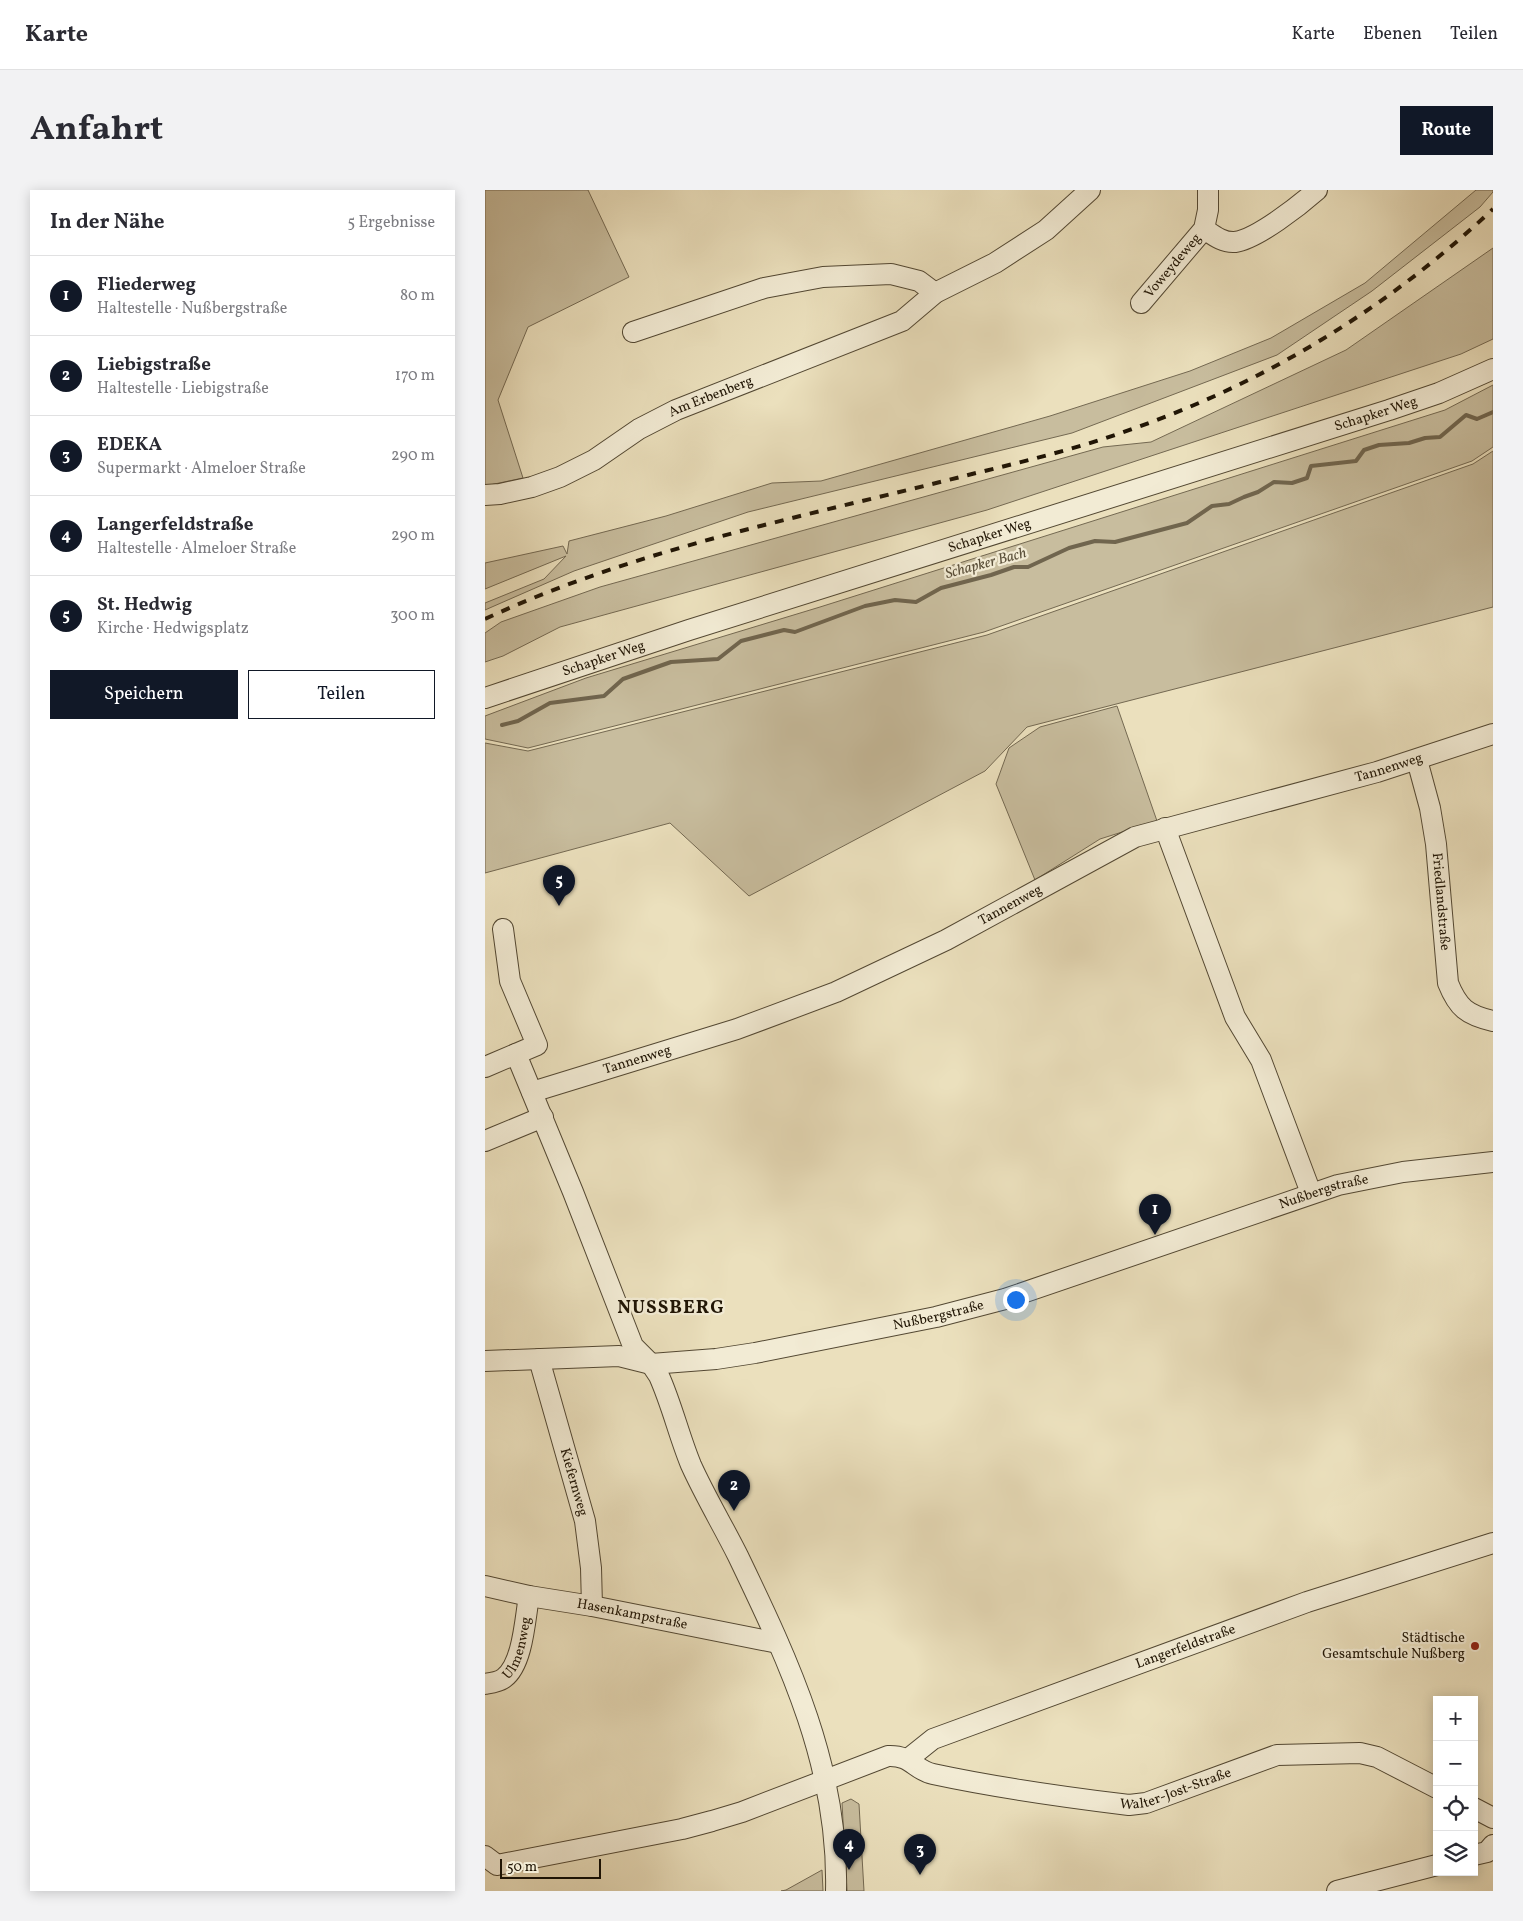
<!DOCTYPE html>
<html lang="de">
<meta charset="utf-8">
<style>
body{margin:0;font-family:Vollkorn,serif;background:#f2f2f3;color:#2b2b33}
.controls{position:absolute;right:15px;bottom:15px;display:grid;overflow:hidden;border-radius:0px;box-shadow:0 2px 12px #0003}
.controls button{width:45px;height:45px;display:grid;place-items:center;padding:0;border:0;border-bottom:1px solid #e1e1e2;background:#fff;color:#2b2b33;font:25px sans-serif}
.scale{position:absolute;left:15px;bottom:12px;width:101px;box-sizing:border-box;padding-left:5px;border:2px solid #201505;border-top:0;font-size:14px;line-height:18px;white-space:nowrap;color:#201505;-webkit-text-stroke:4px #f2ebd4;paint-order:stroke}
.you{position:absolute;left:530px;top:1109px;width:18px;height:18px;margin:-12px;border:4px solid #fff;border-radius:50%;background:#1a73e8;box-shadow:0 0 0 8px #1a73e833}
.badge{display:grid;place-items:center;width:32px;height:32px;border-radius:50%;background:#111827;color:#fff;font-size:16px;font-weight:700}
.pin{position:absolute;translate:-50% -41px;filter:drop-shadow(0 1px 2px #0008)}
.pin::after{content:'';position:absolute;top:26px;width:18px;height:15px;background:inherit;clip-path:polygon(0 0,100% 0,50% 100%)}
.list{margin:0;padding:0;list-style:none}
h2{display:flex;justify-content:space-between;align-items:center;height:65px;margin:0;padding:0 20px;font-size:21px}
h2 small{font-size:16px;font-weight:400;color:#7c7c81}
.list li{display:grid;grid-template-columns:32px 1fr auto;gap:15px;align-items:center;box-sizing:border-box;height:80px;padding:0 20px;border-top:1px solid #e1e1e2}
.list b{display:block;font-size:19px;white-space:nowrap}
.list p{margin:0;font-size:16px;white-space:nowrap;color:#7c7c81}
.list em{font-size:16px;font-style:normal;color:#7c7c81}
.actions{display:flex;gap:10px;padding:15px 20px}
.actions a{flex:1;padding:11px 0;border:1px solid #111827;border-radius:0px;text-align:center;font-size:18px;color:#111827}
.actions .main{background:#111827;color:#fff}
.icon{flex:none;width:28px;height:28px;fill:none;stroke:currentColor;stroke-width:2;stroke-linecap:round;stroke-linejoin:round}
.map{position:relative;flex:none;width:1008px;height:1701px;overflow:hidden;border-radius:0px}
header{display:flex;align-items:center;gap:30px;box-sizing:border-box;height:70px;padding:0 25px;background:#fff;border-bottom:1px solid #e1e1e2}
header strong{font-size:24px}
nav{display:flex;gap:28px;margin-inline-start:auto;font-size:18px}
.intro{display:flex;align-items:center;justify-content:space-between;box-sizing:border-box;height:120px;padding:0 30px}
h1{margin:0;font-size:35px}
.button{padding:12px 22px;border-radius:0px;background:#111827;color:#fff;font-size:18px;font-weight:700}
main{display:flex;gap:30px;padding:0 30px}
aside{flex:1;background:#fff;border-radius:0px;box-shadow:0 2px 12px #0003}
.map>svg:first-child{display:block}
</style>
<header>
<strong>Karte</strong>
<nav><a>Karte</a><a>Ebenen</a><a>Teilen</a></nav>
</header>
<div class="intro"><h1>Anfahrt</h1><a class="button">Route</a></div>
<main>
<aside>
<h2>In der Nähe<small>5 Ergebnisse</small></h2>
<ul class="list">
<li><span class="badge">1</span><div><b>Fliederweg</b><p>Haltestelle · Nußbergstraße</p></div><em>80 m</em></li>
<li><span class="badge">2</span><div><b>Liebigstraße</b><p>Haltestelle · Liebigstraße</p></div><em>170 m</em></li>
<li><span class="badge">3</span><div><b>EDEKA</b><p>Supermarkt · Almeloer Straße</p></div><em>290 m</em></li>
<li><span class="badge">4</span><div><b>Langerfeldstraße</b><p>Haltestelle · Almeloer Straße</p></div><em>290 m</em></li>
<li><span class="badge">5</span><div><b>St. Hedwig</b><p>Kirche · Hedwigsplatz</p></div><em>300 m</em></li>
</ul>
<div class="actions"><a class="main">Speichern</a><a>Teilen</a></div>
</aside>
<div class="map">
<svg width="1008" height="1701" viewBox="0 0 1008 1701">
<rect width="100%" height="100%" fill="#ebe0bd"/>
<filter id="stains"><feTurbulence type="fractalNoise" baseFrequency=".004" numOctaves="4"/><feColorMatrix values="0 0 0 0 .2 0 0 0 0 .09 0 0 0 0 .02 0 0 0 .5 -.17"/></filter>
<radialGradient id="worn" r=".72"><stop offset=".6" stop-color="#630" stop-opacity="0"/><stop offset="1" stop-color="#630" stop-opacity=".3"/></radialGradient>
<g fill="#c8bd9e" stroke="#746952">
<path d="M 0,0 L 103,0 L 144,87 L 43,137 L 13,210 L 38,288 L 0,296 Z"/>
<path d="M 991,0 L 1008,0 L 1008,2 L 995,17 L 887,101 L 792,165 L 587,243 L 263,322 L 89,381 L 0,420 L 0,413 L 59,389 L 81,366 L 0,399 L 0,373 L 78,356 L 82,364 L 84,351 L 181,326 L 287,293 L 336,291 L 565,226 L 705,181 L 786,148 L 880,93 Z"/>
<path d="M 1008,58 L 1008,149 L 976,164 L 502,320 L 75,437 L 18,466 L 0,472 L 0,443 L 16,432 L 115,397 L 618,257 L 666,252 L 861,160 Z"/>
<path d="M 1008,195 L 1008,257 L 987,271 L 499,442 L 43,558 L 0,549 L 0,526 L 101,488 L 335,417 L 960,220 Z"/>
<path d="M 1008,261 L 1008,417 L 542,537 L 500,581 L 264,706 L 185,633 L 0,683 L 0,553 L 43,561 L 502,445 L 988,274 Z"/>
<path d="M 632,516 L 672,631 L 615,649 L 550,690 L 511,594 L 524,558 L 555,537 Z"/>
<path d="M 366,1609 L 374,1614 L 379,1701 L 362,1701 L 357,1613 Z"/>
<path d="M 337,1680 L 338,1701 L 296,1701 L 301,1700 Z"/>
</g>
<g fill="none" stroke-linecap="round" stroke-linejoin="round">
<path stroke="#70654e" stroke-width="4" d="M 17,535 L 33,531 L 65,513 L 119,506 L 138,489 L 186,472 L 233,469 L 256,451 L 299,440 L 310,442 L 380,416 L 410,410 L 431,412 L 456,398 L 506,385 L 529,377 L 543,377 L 584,358 L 610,351 L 630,352 L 702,333 L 727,316 L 744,314 L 759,307 L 773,302 L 789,292 L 807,293 L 822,288 L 826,276 L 871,271 L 879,260 L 894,255 L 924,253 L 940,248 L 955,247 L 981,225 L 992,229 L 1008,222"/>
<defs>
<g id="minor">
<path d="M 719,39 C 728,45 738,53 750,52 C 772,49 815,15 832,0"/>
<path id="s1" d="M 656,113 L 719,39 L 723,20 L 723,0"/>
<path d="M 148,142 L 279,98 L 338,87 L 406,84 L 434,91 L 450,103"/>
<path id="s2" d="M 0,305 L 15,304 L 47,297 L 75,287 L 109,270 L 154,239 L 191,220 L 417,131 L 450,103 L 510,73 L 561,40 L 605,0"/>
<path id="s3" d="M 0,508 L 204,440 L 904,220 L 954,203 L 1008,179"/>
<path id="s4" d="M 932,570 L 945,618 L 951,654 L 963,793 C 973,818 982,825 1008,831"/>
<path d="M 680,638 L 750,827 L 776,870 L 826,1003"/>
<path d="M 31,864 L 88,1002 L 148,1156 L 166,1174 L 174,1186 C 187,1215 194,1246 206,1275 C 220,1306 238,1336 253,1366 C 305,1474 354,1578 351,1701"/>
<path d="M 0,877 L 52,855 L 25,791 L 18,739"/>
<path id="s5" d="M 47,902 L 252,839 L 351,802 L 461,750 L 650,647 L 892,582 L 1008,544"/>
<path d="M 0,951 L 58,927"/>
<path id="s6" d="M 54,1169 L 100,1331 L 106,1378 L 107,1416"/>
<path id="s7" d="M 0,1171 L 134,1166 L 166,1174 L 231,1169 L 270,1163 L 451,1127 L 520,1109 L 853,995 L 918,982 L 1008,972"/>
<path id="s8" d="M 0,1396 L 44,1406 L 107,1416 L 293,1453"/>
<path id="s9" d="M 0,1494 C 6,1493 14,1492 19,1488 C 38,1474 40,1429 44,1406"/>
<path id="s10" d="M 423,1569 L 448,1549 L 822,1412 L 1008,1353"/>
<path d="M 989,1618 L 1008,1628"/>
<path d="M 989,1665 L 1002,1662 L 1008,1655"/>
<path id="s11" d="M 0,1666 L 12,1675 L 197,1639 L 227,1631 L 257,1622 L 403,1566 C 427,1565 429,1580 448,1584 C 513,1598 578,1607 644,1615 L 661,1613 L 792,1565 L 875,1563 L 892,1567 L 952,1598"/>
<path d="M 852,1701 L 952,1675"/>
</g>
</defs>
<use href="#minor" stroke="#534833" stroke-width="22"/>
<use href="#minor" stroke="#f2ebd4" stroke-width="20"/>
<path stroke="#201505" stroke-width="4" stroke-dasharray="9 9" stroke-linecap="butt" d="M 0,429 C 155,357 323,326 487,284 C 541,271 595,258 647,239 C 782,192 904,117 1008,19"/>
</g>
<circle fill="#8f2418" stroke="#f2ebd4" stroke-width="2" cx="990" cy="1456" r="5"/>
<g text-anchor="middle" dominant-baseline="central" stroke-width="4.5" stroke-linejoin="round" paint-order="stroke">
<g font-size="14" fill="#201505" stroke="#f2ebd4">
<text stroke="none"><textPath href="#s1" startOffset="49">Voweydeweg</textPath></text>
<text stroke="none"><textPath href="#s2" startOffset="249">Am Erbenberg</textPath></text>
<text stroke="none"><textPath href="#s3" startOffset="935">Schapker Weg</textPath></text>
<text stroke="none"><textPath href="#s3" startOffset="530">Schapker Weg</textPath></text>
<text stroke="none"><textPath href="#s3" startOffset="125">Schapker Weg</textPath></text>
<text stroke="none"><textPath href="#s5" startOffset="920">Tannenweg</textPath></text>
<text stroke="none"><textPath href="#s4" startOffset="144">Friedlandstraße</textPath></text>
<text stroke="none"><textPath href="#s5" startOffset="515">Tannenweg</textPath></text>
<text stroke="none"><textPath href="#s5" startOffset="110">Tannenweg</textPath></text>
<text stroke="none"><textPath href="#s7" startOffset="864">Nußbergstraße</textPath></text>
<text stroke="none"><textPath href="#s7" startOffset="459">Nußbergstraße</textPath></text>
<text stroke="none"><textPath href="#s6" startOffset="128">Kiefernweg</textPath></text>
<text stroke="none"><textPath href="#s8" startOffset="150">Hasenkampstraße</textPath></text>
<text stroke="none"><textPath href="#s9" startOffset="54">Ulmenweg</textPath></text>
<text stroke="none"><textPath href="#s10" startOffset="301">Langerfeldstraße</textPath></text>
<text stroke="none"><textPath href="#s11" startOffset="719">Walter-Jost-Straße</textPath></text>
</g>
<g font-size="14" fill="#201505" stroke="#f2ebd4" text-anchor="end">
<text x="980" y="1448">Städtische<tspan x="980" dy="16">Gesamtschule Nußberg</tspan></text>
</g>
<g font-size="15" font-style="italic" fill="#5c513b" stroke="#f2ebd4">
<text transform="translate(501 374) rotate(-15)">Schapker Bach</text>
</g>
<g font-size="19" font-weight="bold" letter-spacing="1" fill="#201505" stroke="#f2ebd4">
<text x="186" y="1118">NUSSBERG</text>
</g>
</g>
<rect width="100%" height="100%" filter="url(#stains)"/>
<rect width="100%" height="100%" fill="url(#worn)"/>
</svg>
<div class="controls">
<button>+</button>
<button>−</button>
<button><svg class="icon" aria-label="locate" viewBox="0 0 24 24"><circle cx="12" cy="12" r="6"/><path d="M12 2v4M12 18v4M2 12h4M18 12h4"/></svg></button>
<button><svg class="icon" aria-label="layers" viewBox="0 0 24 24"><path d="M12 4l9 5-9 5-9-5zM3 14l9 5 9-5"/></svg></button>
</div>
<div class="scale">50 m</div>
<div class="you"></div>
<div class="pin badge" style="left:670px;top:1045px">1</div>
<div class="pin badge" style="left:249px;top:1321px">2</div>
<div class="pin badge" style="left:435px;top:1685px">3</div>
<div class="pin badge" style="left:364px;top:1680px">4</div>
<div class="pin badge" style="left:74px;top:716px">5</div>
</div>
</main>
